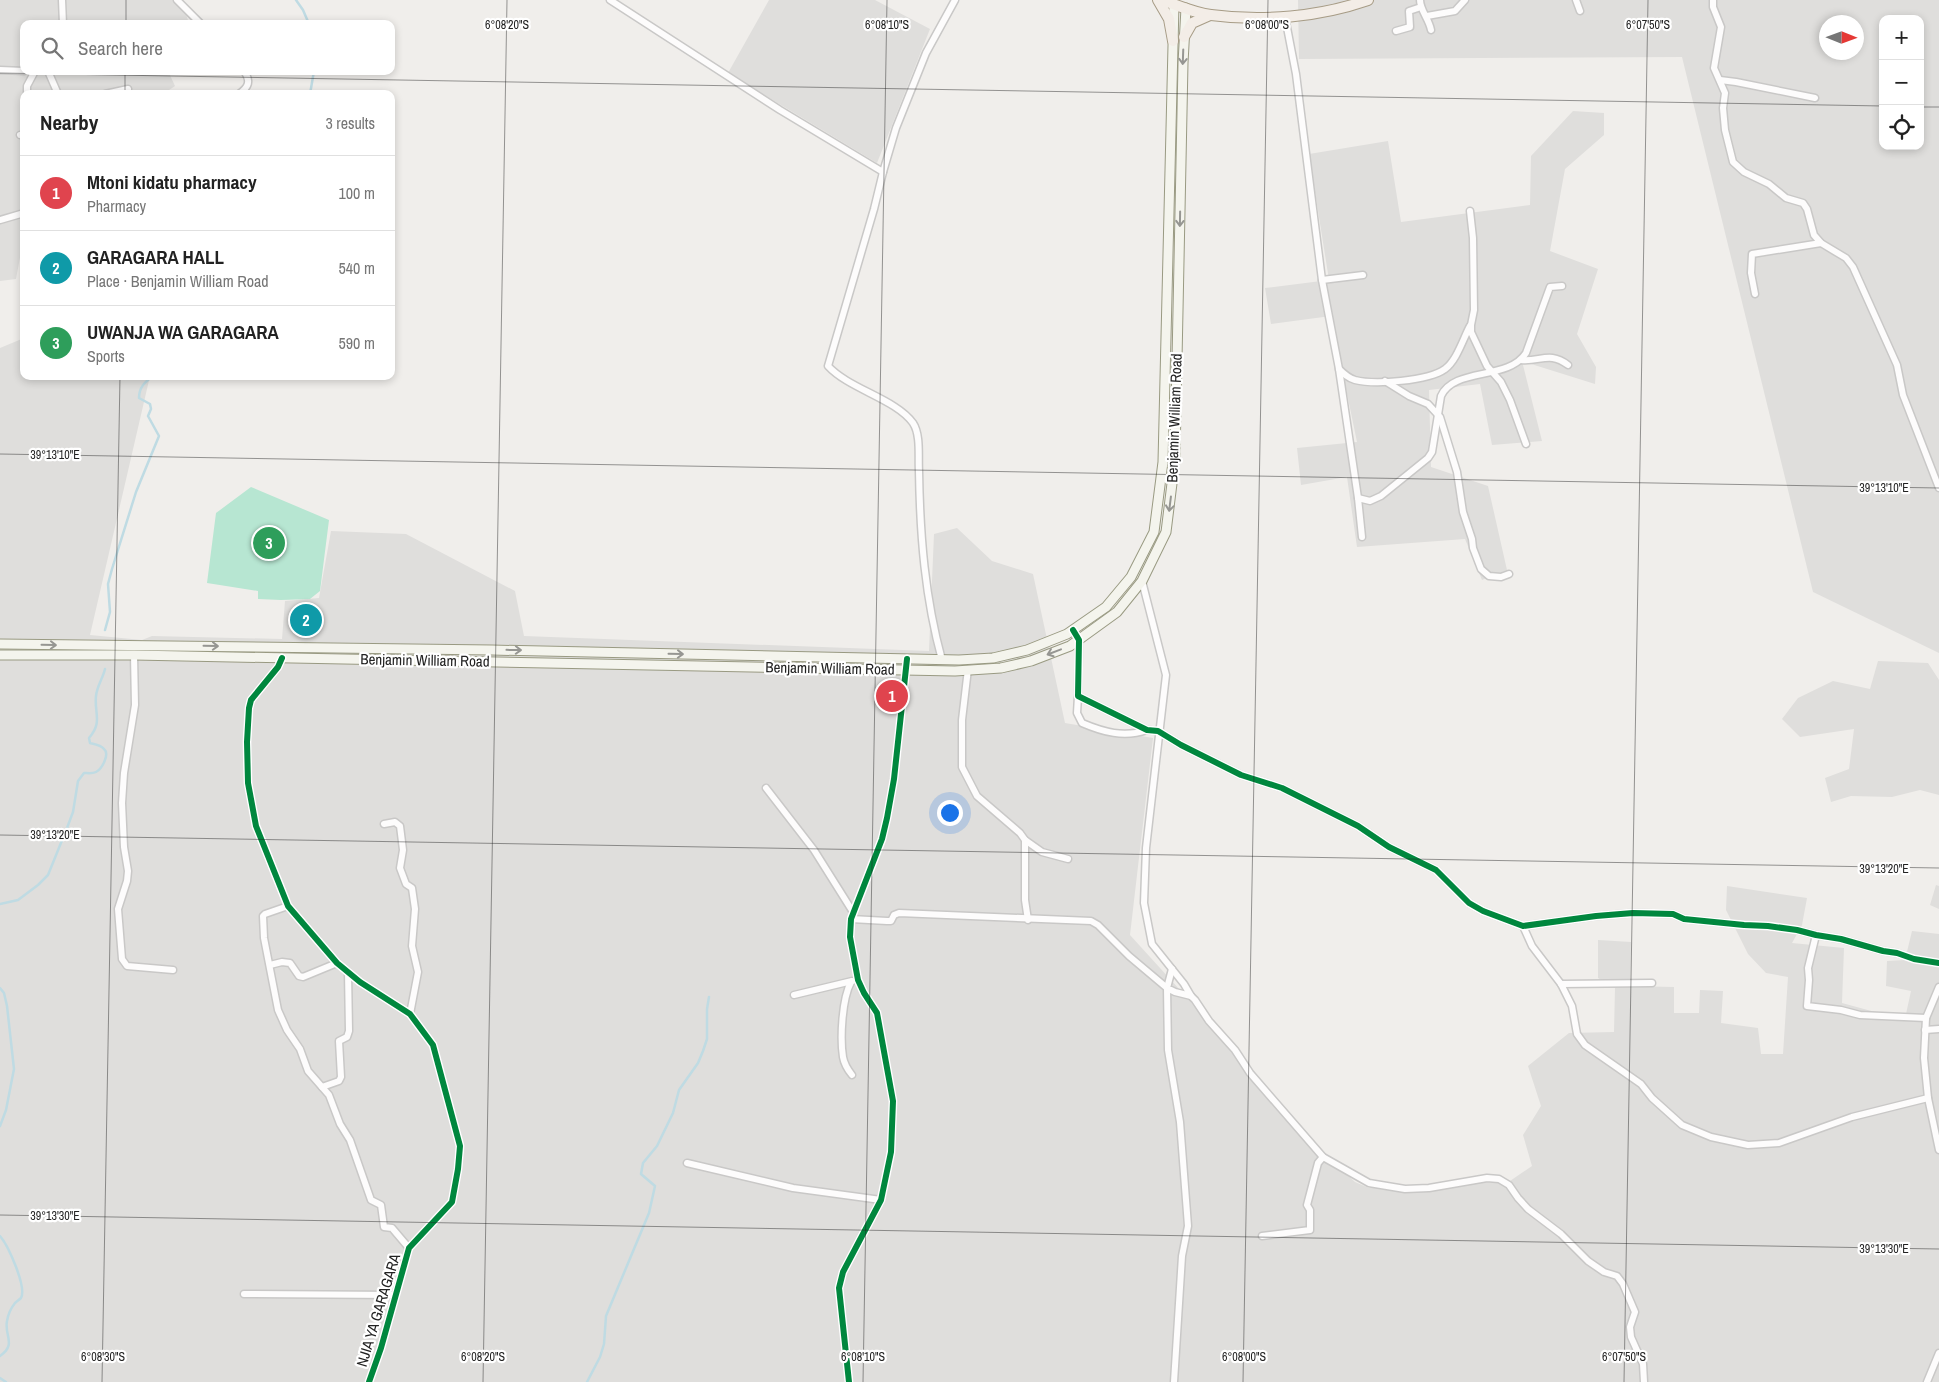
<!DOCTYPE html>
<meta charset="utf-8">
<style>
body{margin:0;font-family:"Archivo Narrow",sans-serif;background:#f2f2f2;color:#222}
.controls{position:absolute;right:15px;top:15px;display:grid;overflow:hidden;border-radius:10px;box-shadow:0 2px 8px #0003}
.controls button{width:45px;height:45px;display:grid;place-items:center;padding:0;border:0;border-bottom:1px solid #e0e0e0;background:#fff;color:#222;font:25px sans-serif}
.compass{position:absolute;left:1819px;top:15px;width:45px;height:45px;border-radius:50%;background:#fff;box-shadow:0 2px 8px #0003;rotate:91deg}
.you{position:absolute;left:949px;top:812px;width:18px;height:18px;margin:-12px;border:4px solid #fff;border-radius:50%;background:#1a73e8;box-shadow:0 0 0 8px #1a73e833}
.badge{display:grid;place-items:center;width:32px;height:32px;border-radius:50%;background:#0b8043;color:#fff;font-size:16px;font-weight:700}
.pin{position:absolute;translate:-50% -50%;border:2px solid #fff;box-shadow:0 1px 5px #0006}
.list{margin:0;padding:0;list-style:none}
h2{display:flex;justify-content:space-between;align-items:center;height:65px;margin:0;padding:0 20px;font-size:21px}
h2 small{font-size:16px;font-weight:400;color:#767676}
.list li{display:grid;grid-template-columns:32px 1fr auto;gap:15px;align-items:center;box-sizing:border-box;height:75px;padding:0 20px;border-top:1px solid #e0e0e0}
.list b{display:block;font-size:19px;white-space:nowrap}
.list p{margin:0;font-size:16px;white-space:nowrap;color:#767676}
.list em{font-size:16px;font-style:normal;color:#767676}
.icon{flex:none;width:28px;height:28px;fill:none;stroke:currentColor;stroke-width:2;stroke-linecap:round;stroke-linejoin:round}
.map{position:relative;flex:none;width:1939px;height:1382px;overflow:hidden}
.search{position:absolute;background:#fff;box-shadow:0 2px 8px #0003;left:20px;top:20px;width:375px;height:55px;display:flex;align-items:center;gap:12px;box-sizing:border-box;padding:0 18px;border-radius:10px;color:#767676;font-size:19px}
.panel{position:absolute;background:#fff;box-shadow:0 2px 8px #0003;left:20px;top:90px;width:375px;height:290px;border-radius:10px}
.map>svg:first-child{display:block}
</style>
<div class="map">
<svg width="1939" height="1382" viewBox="0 0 1939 1382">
<rect width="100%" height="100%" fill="#f0eeeb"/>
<g fill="#dfdedc" fill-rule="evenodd">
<path d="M 0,0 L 181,0 L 189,23 L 24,24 L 24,71 L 168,71 L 175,86 L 163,94 L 24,94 L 24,236 L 16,279 L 0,281 Z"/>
<path d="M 769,0 L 875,0 L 930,29 L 877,163 L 728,73 Z"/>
<path d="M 1298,0 L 1939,0 L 1939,653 L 1813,592 L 1682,57 L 1299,59 ZM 1883,19 L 1920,19 L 1920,146 L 1883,146 ZM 1826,22 L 1856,22 L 1856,52 L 1826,52 Z"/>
<path d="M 1573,111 L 1604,113 L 1604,135 L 1565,169 L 1550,251 L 1598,269 L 1577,334 L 1596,367 L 1595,384 L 1522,361 L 1542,441 L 1492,445 L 1480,384 L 1429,390 L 1431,467 L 1488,486 L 1507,570 L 1482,580 L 1465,539 L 1357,547 L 1347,477 L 1301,485 L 1297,448 L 1357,442 L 1331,316 L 1271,324 L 1265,288 L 1329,280 L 1309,154 L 1388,141 L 1401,222 L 1530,205 L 1531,156 Z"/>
<path d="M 24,338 L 24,376 L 150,376 L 90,635 L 142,640 L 152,636 L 282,639 L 285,601 L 319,598 L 331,531 L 406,534 L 515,591 L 524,636 L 929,651 L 934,534 L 957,528 L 992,561 L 1033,574 L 1065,723 L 1153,738 L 1130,935 L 1190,1001 L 1282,1115 L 1355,1182 L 1369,1188 L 1476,1182 L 1507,1183 L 1532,1166 L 1523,1135 L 1541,1106 L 1528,1066 L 1569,1033 L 1614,1032 L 1615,988 L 1598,978 L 1598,940 L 1631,942 L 1630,986 L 1674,987 L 1674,1013 L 1699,1013 L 1700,990 L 1723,991 L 1721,1023 L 1758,1028 L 1761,1054 L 1783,1054 L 1788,977 L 1766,973 L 1748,954 L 1726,910 L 1727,886 L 1807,898 L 1802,925 L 1792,943 L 1844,948 L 1842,1003 L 1875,1012 L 1906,1014 L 1911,991 L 1886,986 L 1887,961 L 1905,960 L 1912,931 L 1939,934 L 1939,1382 L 0,1382 L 0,348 Z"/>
<path d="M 1878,661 L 1928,663 L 1939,680 L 1939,795 L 1920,790 L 1892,797 L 1851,796 L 1831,802 L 1825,778 L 1849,769 L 1854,729 L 1800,737 L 1782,719 L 1798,698 L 1833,681 L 1870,689 Z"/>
<path d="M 1936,885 L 1939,886 L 1939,909 L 1930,905 Z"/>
</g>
<path fill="#b7e6d2" d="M 251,487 L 329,520 L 320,591 L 310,599 L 281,600 L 258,599 L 258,591 L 207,583 L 216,513 Z"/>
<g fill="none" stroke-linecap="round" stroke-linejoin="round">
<g stroke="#bfdbe3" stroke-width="2.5">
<path d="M 296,0 L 303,10 L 309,24"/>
<path d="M 310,94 L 314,71"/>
<path d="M 105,630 L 110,612 L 108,584 L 112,569 L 136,492 L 159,436 L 148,416 L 151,409 L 150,404 L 139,398 C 139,387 145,382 153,376"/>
<path d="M 0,904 L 18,900 L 38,885 L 48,875 L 67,828 L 73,812 L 78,781 L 84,773 C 87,773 92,774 96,772 C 102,769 110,754 104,749 C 101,745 94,744 90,743 L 89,738 C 103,722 94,713 96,696 C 97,686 103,678 105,669"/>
<path d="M 0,988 L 4,993 L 7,1006 L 14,1069 L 6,1110 L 0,1126"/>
<path d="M 0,1236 C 8,1245 27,1287 21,1298 C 20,1299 16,1302 15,1303 C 11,1308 8,1315 7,1321 C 4,1336 17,1344 0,1356"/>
<path d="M 0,1378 L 6,1382"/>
<path d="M 587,1382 L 600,1357 L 604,1344 L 606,1316 L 649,1213 L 655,1186 L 641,1174 L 643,1163 L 657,1146 L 673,1113 L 679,1090 L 698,1063 L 703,1051 L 707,1039 L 707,1009 L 709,997"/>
</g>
<defs>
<g id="street">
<path d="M 62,0 L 63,24"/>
<path d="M 177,0 L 201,24"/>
<path d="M 610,0 L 780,110 L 883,172"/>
<path d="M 1420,0 C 1420,10 1429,19 1431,30"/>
<path d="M 1576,0 L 1580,11"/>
<path d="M 1713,0 L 1713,7 L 1721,27 L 1714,68 L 1725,93 L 1723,108 L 1725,130 L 1733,162 L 1744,172 L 1769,184 L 1786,198 L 1803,203 L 1807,209 L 1814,235 L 1821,243 L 1846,258 L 1853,267 L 1897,365 L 1903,395 L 1939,488"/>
<path d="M 1427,16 L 1455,11 L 1465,0"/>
<path d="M 1285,17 L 1296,74 L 1322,280 L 1339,369 L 1358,498 L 1362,537"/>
<path d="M 1396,31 L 1410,27 L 1409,11 L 1421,7"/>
<path d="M 0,70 L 24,71"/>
<path d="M 48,71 L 58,94"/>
<path d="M 1720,80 L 1736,82 L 1815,98"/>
<path d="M 27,94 L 27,86 L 35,71"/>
<path d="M 105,94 L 128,89"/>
<path d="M 239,94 C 249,87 251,81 244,71"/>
<path d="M 20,135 L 24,134"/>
<path d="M 1470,211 L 1473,238 L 1474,310 L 1471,325 L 1471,332 L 1487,366 L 1501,382 L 1510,400 L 1526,444"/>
<path d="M 0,220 L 24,213"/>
<path d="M 1322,280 L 1363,275"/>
<path d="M 1755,294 L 1751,273 L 1752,254 L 1821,243"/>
<path d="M 1521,360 C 1540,362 1550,351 1568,365"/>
<path d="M 1339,369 C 1344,374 1348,378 1355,380 C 1375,385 1428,381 1445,369 C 1457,360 1463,339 1470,326"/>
<path d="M 1385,381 L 1409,396 L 1428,404 L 1440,417 L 1457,472 L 1463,512 L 1472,539 L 1473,548 L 1481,569 L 1489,576 L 1501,577 L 1509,574"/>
<path d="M 1358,498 L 1370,501 L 1381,496 L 1428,458 L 1432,452 L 1441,396 C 1454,367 1508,381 1526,353 L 1550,287 L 1562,286"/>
<path d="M 1142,581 L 1166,675 L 1146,848 L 1144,903 L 1152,944 L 1184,984 L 1191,996"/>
<path d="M 1073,630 L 1079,640 L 1078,696 L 1147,730 L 1158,731 L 1181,745 L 1241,775 L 1282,788 L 1358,826 L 1389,847 L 1436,870 L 1469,903 L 1483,911 L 1523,926 L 1596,916 L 1633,913 L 1673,914 L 1684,919 L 1744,925 L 1768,926 L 1797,930 L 1816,935 L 1841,939 L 1883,951 L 1897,953 L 1914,959 L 1939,963"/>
<path d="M 134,655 L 135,705 L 124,773 L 122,803 L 124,847 L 128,871 L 127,881 L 118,909 L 122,959 L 127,966 L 173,970"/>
<path d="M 282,658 L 278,667 L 251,700 L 249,708 L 247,742 L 248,783 L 256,826 L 288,906 L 337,963 L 360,982 L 410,1014 L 433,1045 L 460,1146 L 458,1169 L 452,1202 L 409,1248 L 381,1348 L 369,1382"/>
<path d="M 942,660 C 925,598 920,536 919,471 C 918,457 921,435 913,423 C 896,399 849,389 828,366 L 874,209 L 883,172 L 896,128 L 926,53 L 955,0"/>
<path d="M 968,669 L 962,720 L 962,767 L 977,796 L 1020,833 L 1025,840 L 1025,900 L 1028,920"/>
<path d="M 1078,696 L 1077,713 L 1082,723 C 1103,732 1124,738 1147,730"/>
<path d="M 766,788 L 814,850 L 853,912"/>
<path d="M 384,824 L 395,822 L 400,826 L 403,850 L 400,868 L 406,884 L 412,888 L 415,909 L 412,946 L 418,972 L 410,1014"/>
<path d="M 1025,840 L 1042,852 L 1068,859"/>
<path d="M 288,906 L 265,914 L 263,916 L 264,938 L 278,1010 L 287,1030 L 300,1049 L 308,1071 L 329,1095 L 340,1124 L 350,1140 L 371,1200 L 381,1205 L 384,1227 L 392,1228 L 409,1248"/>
<path d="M 851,919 L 887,921 L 891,921 L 894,915 L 899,913 L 1091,921 L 1098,925 L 1129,956 L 1167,988 L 1168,1050 L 1180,1122 L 1188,1226 L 1182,1256 L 1174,1382"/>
<path d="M 1523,926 L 1532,946 L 1561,984 L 1572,1006 L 1577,1034 L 1585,1045 L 1641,1084 L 1652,1098 L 1682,1125 L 1711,1137 L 1748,1145 L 1779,1143 L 1852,1117 L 1928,1098"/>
<path d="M 1816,935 L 1808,968 L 1809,980 L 1807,1006 L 1841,1010 L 1860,1015 L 1926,1018"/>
<path d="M 270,965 L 282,962 L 290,963 L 299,976 L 303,977 L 337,963"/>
<path d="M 1172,969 L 1167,988 L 1175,992 L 1191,996 L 1195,1000 L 1209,1021 L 1235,1050 L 1250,1073 L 1323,1157 L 1369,1183 L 1405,1189 L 1429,1188 L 1487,1178 L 1499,1179 L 1509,1185 L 1518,1198 L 1528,1209 L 1561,1234 L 1588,1261 L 1604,1272 L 1617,1276 L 1623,1284 L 1635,1312 L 1630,1327 L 1631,1337 L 1643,1364 L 1644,1382"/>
<path d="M 851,982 C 842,999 840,1038 843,1057 C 844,1063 848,1070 852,1075"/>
<path d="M 1561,984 L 1652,983"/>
<path d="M 1939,987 L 1926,1018 L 1924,1058 L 1928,1098 L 1939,1150"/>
<path d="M 794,995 L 852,981"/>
<path d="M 1925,1030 L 1939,1029"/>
<path d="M 322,1087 L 339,1081 L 341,1077 L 339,1041 L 347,1037 L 349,1031 L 348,972"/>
<path d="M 687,1163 L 793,1188 L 881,1200"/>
<path d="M 1262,1236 L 1310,1230 L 1310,1210 L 1307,1205 L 1318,1163 L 1323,1157"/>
<path d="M 244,1294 L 395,1295"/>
<path d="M 849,1382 L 839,1288 L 843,1272 L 881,1200 L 891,1152 L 893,1101 L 877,1013 L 864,993 L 858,980 L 850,937 L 851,919 L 882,839 L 887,818 L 894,779 L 907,659"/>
<path d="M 1927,1382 L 1939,1353"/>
</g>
<g id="secondary">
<path d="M 0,644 L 492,650 L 959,660 L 993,658 L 1027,650 L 1067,634 L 1106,607 L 1131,577 L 1154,532 L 1163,462 L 1174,4"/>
<path d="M 0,655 L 134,655 L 955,671 L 1001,668 L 1031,661 L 1070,646 L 1117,612 L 1142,581 L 1166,532 L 1175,459 L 1183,63 L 1186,8"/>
</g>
<g id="primary">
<path d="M 1158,0 L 1169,19 L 1173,41"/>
<path d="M 1163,0 C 1178,6 1195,13 1211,15 C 1263,22 1319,17 1368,0"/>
<path d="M 1184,37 L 1192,23 L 1210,15"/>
</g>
</defs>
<use href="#street" stroke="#c9c8c7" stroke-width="9"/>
<use href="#secondary" stroke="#999a82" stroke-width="11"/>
<use href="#primary" stroke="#a79c86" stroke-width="12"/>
<use href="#street" stroke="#fdfcfc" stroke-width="6"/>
<use href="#secondary" stroke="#f4f4ed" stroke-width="9"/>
<use href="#primary" stroke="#f3ede7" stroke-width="10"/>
<defs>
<g id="cycleway">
<path d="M 1073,630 L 1079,640 L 1078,696 L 1147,730 L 1158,731 L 1181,745 L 1241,775 L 1282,788 L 1358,826 L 1389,847 L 1436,870 L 1469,903 L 1483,911 L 1523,926 L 1596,916 L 1633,913 L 1673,914 L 1684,919 L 1744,925 L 1768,926 L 1797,930 L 1816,935 L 1841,939 L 1883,951 L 1897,953 L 1914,959 L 1939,963"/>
<path d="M 282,658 L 278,667 L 251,700 L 249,708 L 247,742 L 248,783 L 256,826 L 288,906 L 337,963 L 360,982 L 410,1014 L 433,1045 L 460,1146 L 458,1169 L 452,1202 L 409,1248 L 381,1348 L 369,1382"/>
<path d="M 849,1382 L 839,1288 L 843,1272 L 881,1200 L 891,1152 L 893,1101 L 877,1013 L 864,993 L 858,980 L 850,937 L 851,919 L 882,839 L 887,818 L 894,779 L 907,659"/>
</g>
</defs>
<use href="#cycleway" stroke="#fff" stroke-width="9"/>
<use href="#cycleway" stroke="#00873e" stroke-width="6"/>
</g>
<defs><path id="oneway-shaft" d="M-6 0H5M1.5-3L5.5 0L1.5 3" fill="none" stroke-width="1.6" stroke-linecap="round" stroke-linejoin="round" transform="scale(1.25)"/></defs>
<g stroke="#969692">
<use href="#oneway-shaft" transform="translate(1183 57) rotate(92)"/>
<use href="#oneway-shaft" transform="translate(1180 219) rotate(91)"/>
<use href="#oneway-shaft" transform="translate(1170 504) rotate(97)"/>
<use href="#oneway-shaft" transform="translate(49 645) rotate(1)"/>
<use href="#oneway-shaft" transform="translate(211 646) rotate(1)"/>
<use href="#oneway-shaft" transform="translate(514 650) rotate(1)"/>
<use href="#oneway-shaft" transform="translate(1054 652) rotate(159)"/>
<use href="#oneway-shaft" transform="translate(676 654) rotate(1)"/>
</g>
<path fill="none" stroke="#222" stroke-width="1" stroke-opacity="0.45" d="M 126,24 L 126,0M 0,73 L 1883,106M 125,94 L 125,71M 1920,107 L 1939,107M 0,454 L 1939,488M 0,835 L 1939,868M 0,1215 L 1939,1249M 102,1382 L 120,376M 483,1382 L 507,0M 863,1382 L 887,0M 1243,1382 L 1268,0M 1624,1382 L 1648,0"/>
<g text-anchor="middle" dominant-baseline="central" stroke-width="4.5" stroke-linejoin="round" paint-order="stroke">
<g font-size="15" fill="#222" stroke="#fff">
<text transform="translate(1174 418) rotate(-88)">Benjamin William Road</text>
<text transform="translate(425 660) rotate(1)">Benjamin William Road</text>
<text transform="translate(830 668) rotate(1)">Benjamin William Road</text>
<text transform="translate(378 1310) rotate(-73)">NJIA YA GARAGARA</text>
</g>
</g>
<g font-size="12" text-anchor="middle" fill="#222" stroke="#fff" stroke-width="4.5" stroke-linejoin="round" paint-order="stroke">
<text x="507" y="29">6°08'20"S</text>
<text x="887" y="29">6°08'10"S</text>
<text x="1267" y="29">6°08'00"S</text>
<text x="1648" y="29">6°07'50"S</text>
<text x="55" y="459">39°13'10"E</text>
<text x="1884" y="492">39°13'10"E</text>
<text x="55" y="839">39°13'20"E</text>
<text x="1884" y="873">39°13'20"E</text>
<text x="55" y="1220">39°13'30"E</text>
<text x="1884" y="1253">39°13'30"E</text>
<text x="103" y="1361">6°08'30"S</text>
<text x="483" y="1361">6°08'20"S</text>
<text x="863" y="1361">6°08'10"S</text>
<text x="1244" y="1361">6°08'00"S</text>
<text x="1624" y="1361">6°07'50"S</text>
</g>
</svg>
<div class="controls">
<button>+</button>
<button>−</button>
<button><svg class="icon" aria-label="locate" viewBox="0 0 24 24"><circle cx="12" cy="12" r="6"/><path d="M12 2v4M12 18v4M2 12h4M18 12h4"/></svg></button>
</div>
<svg class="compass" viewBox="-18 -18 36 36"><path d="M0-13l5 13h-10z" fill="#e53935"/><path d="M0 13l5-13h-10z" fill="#767676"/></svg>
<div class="you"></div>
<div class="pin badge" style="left:892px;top:696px;background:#e0444e">1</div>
<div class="pin badge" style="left:306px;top:620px;background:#0f9aa8">2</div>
<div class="pin badge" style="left:269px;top:543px;background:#2e9e5b">3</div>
<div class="search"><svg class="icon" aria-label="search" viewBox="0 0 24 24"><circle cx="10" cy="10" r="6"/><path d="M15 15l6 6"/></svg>Search here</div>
<section class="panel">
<h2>Nearby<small>3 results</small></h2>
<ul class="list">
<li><span class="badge" style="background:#e0444e">1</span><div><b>Mtoni kidatu pharmacy</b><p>Pharmacy</p></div><em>100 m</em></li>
<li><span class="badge" style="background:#0f9aa8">2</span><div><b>GARAGARA HALL</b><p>Place · Benjamin William Road</p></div><em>540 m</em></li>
<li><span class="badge" style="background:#2e9e5b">3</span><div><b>UWANJA WA GARAGARA</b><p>Sports</p></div><em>590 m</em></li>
</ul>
</section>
</div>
